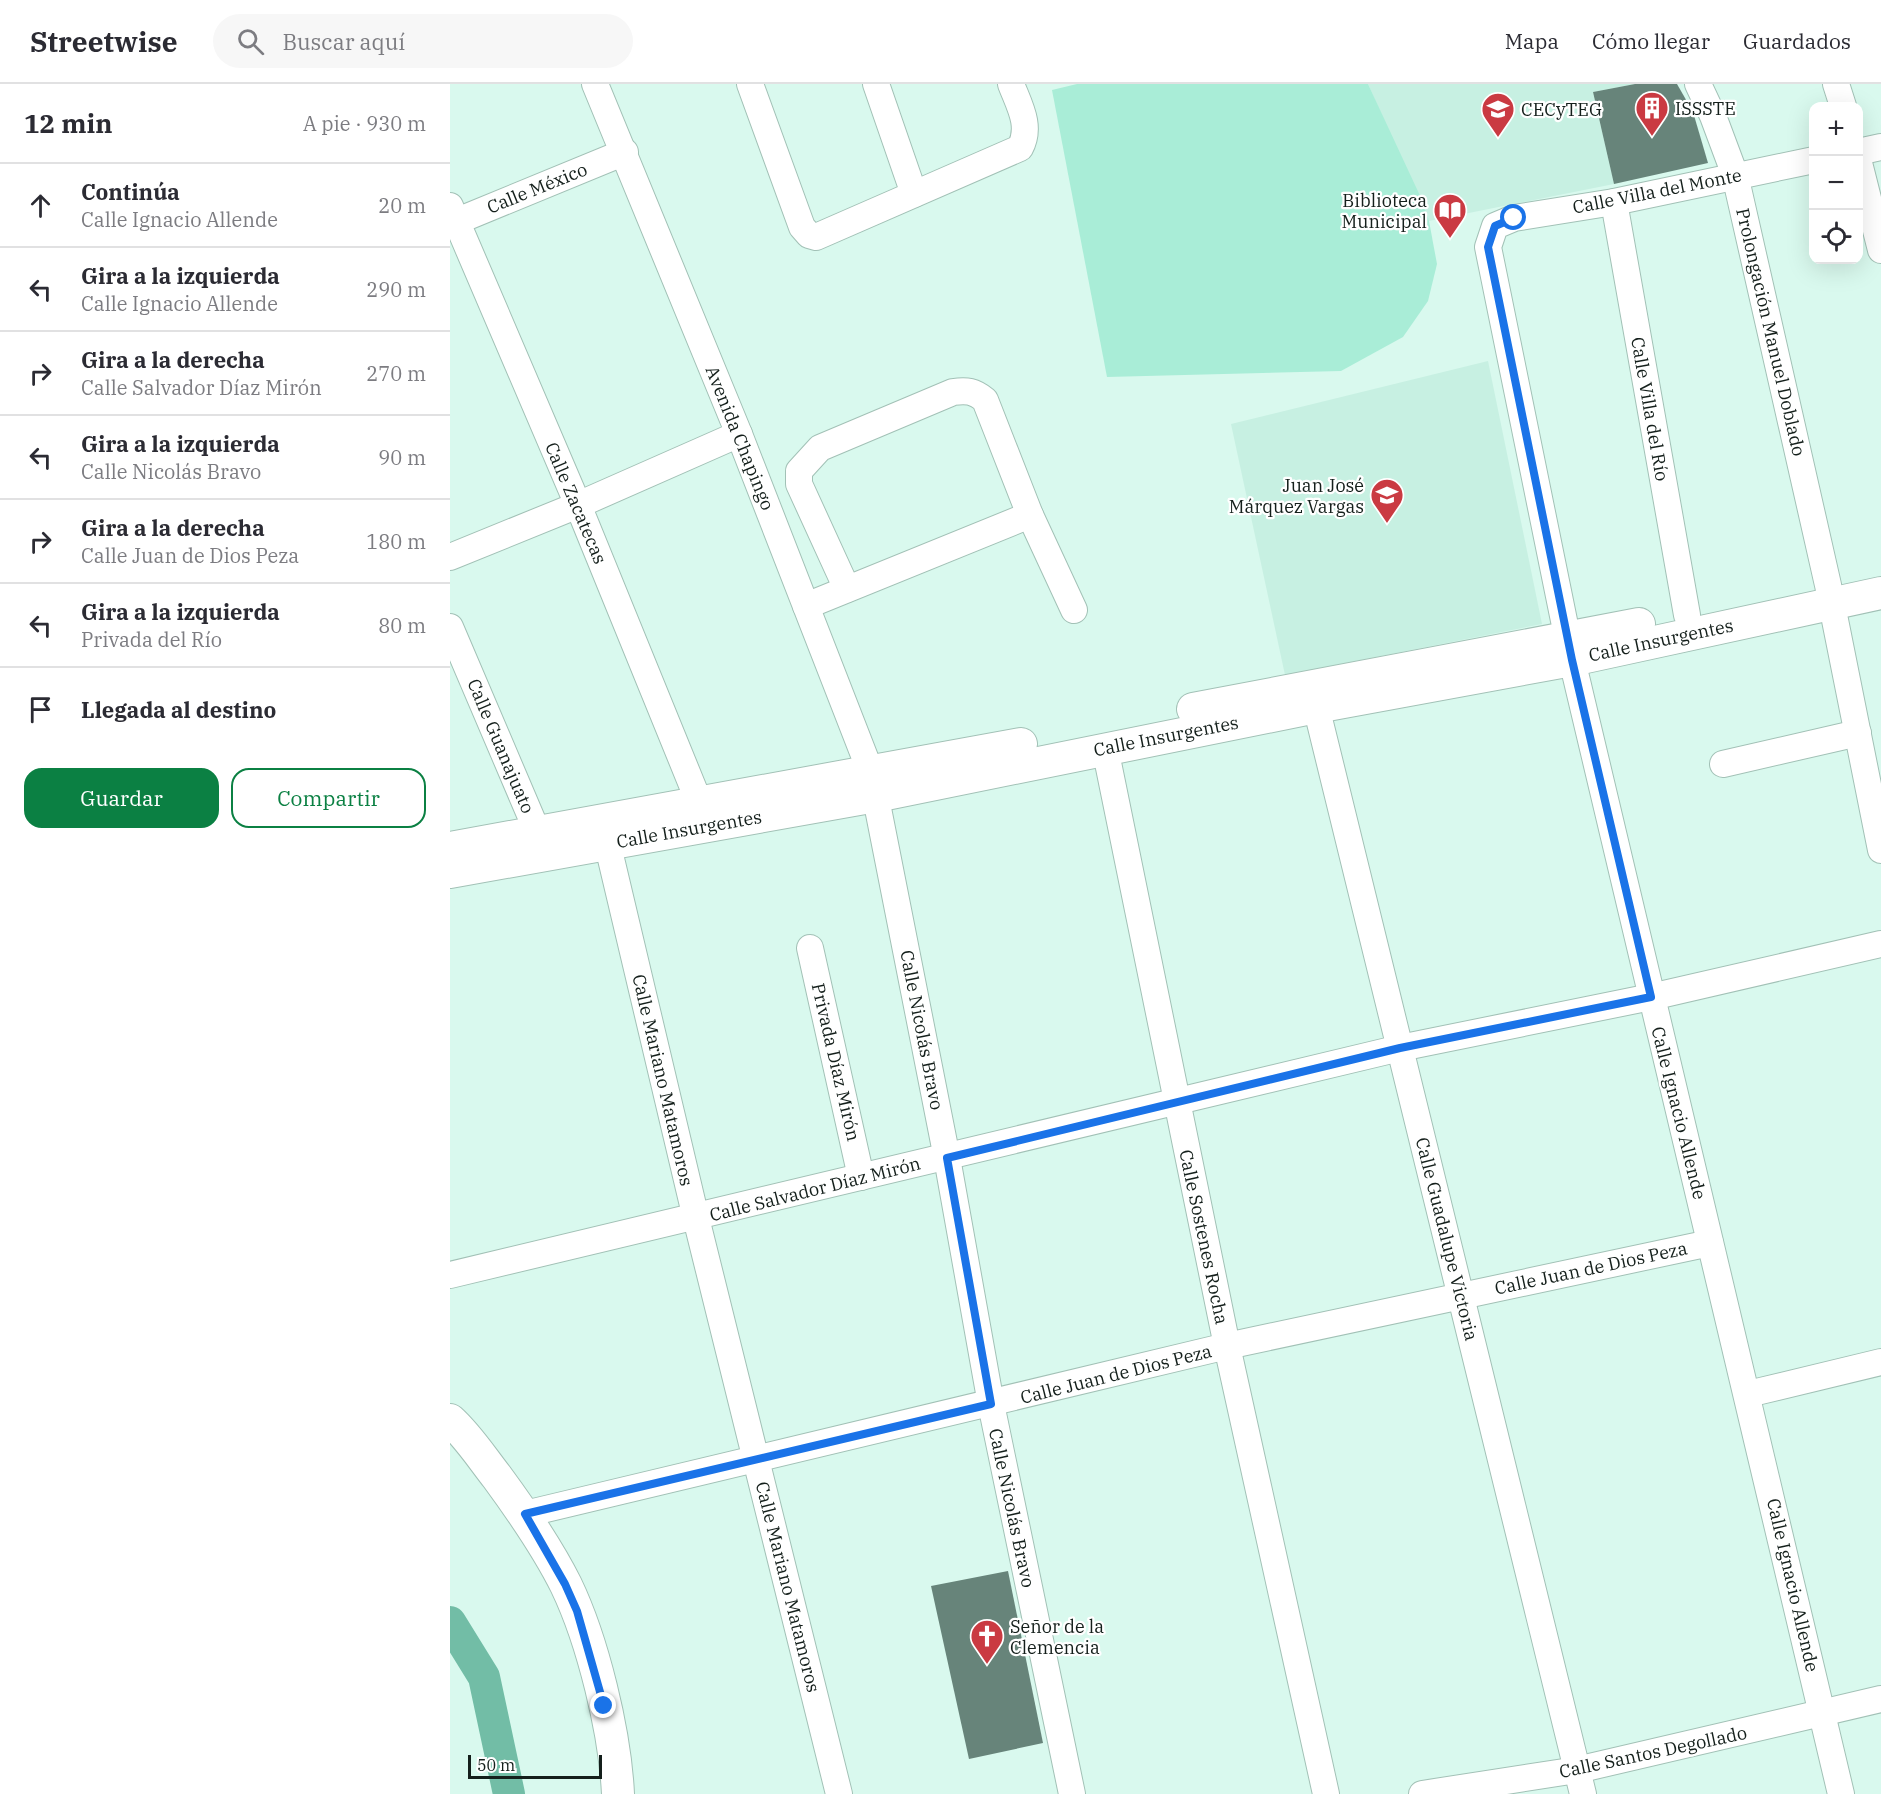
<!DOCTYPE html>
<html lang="es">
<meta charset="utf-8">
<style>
body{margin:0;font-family:"IBM Plex Serif",serif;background:#f7f7f7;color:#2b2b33}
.controls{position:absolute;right:18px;top:18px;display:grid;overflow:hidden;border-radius:12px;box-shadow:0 6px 24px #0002}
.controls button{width:54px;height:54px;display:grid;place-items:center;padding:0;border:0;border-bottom:2px solid #e1e1e2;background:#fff;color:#2b2b33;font:30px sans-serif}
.scale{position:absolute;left:18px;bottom:15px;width:134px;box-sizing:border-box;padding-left:6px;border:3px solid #141f1b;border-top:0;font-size:16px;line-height:21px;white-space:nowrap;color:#141f1b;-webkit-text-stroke:4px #fff;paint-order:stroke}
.stop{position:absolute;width:18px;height:18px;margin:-14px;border:4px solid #1a73e8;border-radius:50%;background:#fff}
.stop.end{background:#1a73e8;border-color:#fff;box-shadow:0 2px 6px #0008}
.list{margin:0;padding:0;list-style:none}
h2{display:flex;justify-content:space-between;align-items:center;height:78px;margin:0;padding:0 24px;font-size:26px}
h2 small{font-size:20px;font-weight:400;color:#7c7c81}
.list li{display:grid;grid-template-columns:39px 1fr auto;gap:18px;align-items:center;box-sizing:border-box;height:84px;padding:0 24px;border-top:2px solid #e1e1e2}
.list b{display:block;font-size:22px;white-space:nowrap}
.list p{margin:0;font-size:20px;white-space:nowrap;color:#7c7c81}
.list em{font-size:20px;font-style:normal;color:#7c7c81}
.actions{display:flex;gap:12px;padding:18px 24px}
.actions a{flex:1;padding:14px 0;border:2px solid #0b8043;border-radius:18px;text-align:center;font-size:21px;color:#0b8043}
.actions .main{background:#0b8043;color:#fff}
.icon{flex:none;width:33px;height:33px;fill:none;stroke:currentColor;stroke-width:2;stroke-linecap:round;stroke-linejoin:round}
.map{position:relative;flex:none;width:1431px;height:1710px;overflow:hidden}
header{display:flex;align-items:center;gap:36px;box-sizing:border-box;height:84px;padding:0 30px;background:#fff;border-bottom:2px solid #e1e1e2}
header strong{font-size:28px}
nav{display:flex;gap:33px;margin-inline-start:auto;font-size:21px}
.search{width:420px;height:54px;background:#f7f7f7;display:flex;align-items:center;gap:15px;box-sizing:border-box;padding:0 21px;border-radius:33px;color:#7c7c81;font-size:22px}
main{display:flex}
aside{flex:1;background:#fff}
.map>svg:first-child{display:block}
</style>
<header>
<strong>Streetwise</strong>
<div class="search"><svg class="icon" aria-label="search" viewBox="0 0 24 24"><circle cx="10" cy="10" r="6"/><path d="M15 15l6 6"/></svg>Buscar aquí</div>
<nav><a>Mapa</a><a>Cómo llegar</a><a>Guardados</a></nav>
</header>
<main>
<aside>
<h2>12 min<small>A pie · 930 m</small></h2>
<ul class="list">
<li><svg class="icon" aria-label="ahead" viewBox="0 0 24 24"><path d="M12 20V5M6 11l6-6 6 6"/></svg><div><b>Continúa</b><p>Calle Ignacio Allende</p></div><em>20 m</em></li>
<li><svg class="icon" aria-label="left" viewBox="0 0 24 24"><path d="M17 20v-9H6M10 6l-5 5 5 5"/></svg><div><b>Gira a la izquierda</b><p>Calle Ignacio Allende</p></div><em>290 m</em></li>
<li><svg class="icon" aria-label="right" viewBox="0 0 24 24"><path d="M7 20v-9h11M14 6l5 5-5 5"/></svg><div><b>Gira a la derecha</b><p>Calle Salvador Díaz Mirón</p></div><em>270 m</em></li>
<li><svg class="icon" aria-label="left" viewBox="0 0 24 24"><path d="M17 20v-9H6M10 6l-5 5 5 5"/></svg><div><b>Gira a la izquierda</b><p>Calle Nicolás Bravo</p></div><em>90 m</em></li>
<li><svg class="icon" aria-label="right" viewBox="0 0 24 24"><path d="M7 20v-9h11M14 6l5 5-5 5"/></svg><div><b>Gira a la derecha</b><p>Calle Juan de Dios Peza</p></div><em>180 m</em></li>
<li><svg class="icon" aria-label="left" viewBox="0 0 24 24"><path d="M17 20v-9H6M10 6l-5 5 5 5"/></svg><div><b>Gira a la izquierda</b><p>Privada del Río</p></div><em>80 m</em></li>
<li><svg class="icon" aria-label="arrive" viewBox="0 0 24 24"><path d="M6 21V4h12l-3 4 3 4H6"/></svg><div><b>Llegada al destino</b></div></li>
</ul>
<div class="actions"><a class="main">Guardar</a><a>Compartir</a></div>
</aside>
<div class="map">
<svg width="1431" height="1710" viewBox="0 0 1431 1710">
<rect width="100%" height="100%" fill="#d9f9ee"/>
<g fill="#c7f0e2">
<path d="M 918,0 L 1185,0 L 1143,8 L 1164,100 L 979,137 Z"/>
<path d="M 1038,277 L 1092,540 L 835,591 L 781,340 Z"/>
</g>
<path fill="#a9edd7" d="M 627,0 L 918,0 L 972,116 L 979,137 L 987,180 L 978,217 L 953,253 L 891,287 L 657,293 L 602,6 Z"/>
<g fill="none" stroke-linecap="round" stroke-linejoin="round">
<path stroke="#72bda6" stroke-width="32" d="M 0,1538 L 34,1593 L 59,1710"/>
</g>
<g fill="#67847a">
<path d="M 1185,0 L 1227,0 L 1243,28 L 1258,79 L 1164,100 L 1143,8 Z"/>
<path d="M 558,1487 L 593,1659 L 519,1675 L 481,1502 Z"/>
</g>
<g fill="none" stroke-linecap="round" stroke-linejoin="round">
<defs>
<g id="minor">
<path d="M 145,0 L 289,350 L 421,689 L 497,1074 L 541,1320 L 622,1710"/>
<path d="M 300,0 L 352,143 L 359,151 L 366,153 L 570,64 C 582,42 569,21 561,0"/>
<path d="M 426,0 L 464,110"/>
<path d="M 1248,0 L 1263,32 L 1285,91 L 1378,501 L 1431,766"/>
<path d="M 1386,0 L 1393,22"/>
<path d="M 1408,68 L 1431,63"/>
<path d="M 1408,75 L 1431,166"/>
<path d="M 1364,76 L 1164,118 L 1064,134 L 1045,142 L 1038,163 L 1122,576 L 1391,1710"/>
<path d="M 1164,118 L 1237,531"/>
<path d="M 0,122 L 128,421 L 249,718"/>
<path d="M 0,140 L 175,68"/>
<path d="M 0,473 L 128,421 L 289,350"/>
<path d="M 397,505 L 349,400 L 349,387 L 370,364 L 503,308 C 517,306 524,307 535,316 L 580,431 L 624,526"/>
<path d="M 356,522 L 580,431"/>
<path d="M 0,543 L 87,747"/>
<path d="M 862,606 L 1133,1710"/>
<path d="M 655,664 L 777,1262 L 876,1710"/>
<path d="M 1273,680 L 1408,649"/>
<path d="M 153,741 L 246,1134 L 389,1710"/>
<path d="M 360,864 L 411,1093"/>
<path d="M 0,1191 L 950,964 L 1201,913 L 1431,860"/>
<path d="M 1298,1310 L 1431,1278"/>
<path d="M 75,1430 L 777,1262 L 1260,1159"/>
<path d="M 972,1710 L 1127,1686 L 1431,1615"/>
</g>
<g id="major">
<path d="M 743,625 L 1189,540"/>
<path d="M 0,764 L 571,660"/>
<path d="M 0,788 L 426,712 L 866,623 L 1122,576 L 1431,509"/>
<path d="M 0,1336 C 18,1352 32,1374 47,1393 C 72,1427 97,1463 116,1501 C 143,1557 165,1648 168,1710"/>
</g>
</defs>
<use href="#minor" stroke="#a2c1b6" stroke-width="28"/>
<use href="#major" stroke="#a2c1b6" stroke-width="34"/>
<use href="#minor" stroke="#fff" stroke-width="26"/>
<use href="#major" stroke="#fff" stroke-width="32"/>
</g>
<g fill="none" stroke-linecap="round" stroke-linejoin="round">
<path stroke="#1a73e8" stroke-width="8" d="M 154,1622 L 127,1527 L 115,1500 L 75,1430 L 541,1320 L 497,1074 L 950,964 L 1201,913 L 1122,576 L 1038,163 L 1045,142 L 1064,134"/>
</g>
<defs>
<symbol id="building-pin" viewBox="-11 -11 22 30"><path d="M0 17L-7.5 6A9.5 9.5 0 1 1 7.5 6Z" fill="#ca3a42" stroke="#fff"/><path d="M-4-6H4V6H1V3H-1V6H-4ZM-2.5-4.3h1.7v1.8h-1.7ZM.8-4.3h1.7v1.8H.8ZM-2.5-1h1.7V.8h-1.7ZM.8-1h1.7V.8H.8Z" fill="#fff"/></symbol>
<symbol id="school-pin" viewBox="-11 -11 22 30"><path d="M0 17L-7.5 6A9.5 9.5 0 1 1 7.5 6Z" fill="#ca3a42" stroke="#fff"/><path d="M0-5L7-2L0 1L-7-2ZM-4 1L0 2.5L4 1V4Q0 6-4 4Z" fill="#fff"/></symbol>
<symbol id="library-pin" viewBox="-11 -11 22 30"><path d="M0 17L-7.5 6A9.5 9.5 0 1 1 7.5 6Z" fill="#ca3a42" stroke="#fff"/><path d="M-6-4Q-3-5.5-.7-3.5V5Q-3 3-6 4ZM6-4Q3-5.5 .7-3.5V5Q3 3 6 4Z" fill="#fff"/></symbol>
<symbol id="church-pin" viewBox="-11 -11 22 30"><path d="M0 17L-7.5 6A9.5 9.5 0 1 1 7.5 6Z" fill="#ca3a42" stroke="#fff"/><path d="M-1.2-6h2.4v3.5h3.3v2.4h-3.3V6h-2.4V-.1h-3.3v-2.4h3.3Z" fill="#fff"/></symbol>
</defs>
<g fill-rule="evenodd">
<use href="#building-pin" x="1183" y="5" width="38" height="52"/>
<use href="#school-pin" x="1029" y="6" width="38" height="52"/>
<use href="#library-pin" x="981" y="107" width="38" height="52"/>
<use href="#school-pin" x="918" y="392" width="38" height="52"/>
<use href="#church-pin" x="518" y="1533" width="38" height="52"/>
</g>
<g text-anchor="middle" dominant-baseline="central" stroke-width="4.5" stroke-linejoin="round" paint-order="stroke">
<g font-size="18" fill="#141f1b" stroke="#fff" text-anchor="start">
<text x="1225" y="24">ISSSTE</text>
<text x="1071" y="25">CECyTEG</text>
<text x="977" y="116" text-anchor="end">Biblioteca<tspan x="977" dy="21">Municipal</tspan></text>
<text x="914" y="401" text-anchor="end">Juan José<tspan x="914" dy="21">Márquez Vargas</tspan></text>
<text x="560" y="1542">Señor de la<tspan x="560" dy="21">Clemencia</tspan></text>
</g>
<g font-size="18" fill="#141f1b" stroke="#fff">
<text transform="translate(87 104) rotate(-22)">Calle México</text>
<text transform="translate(1207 107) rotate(-11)">Calle Villa del Monte</text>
<text transform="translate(1321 248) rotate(77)">Prolongación Manuel Doblado</text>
<text transform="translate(1200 325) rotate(80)">Calle Villa del Río</text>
<text transform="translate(290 354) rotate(68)">Avenida Chapingo</text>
<text transform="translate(126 419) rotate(67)">Calle Zacatecas</text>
<text transform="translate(1211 556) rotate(-12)">Calle Insurgentes</text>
<text transform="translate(716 652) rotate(-11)">Calle Insurgentes</text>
<text transform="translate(51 662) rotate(67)">Calle Guanajuato</text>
<text transform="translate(239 745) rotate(-10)">Calle Insurgentes</text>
<text transform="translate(472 946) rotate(79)">Calle Nicolás Bravo</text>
<text transform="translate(386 978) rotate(77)">Privada Díaz Mirón</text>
<text transform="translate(213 996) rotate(77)">Calle Mariano Matamoros</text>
<text transform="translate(1229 1029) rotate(76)">Calle Ignacio Allende</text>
<text transform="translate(365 1105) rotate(-14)">Calle Salvador Díaz Mirón</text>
<text transform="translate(754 1153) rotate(78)">Calle Sostenes Rocha</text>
<text transform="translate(997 1155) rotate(76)">Calle Guadalupe Victoria</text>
<text transform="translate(1141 1184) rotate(-12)">Calle Juan de Dios Peza</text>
<text transform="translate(666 1290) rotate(-14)">Calle Juan de Dios Peza</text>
<text transform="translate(562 1424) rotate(78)">Calle Nicolás Bravo</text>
<text transform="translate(1343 1501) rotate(77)">Calle Ignacio Allende</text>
<text transform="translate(338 1503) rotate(76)">Calle Mariano Matamoros</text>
<text transform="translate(1203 1668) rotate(-12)">Calle Santos Degollado</text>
</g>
</g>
</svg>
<div class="controls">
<button>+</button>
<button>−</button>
<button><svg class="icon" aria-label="locate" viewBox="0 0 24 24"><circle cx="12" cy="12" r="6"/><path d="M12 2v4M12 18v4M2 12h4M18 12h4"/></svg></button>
</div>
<div class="scale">50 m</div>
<div class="stop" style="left:1064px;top:134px"></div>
<div class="stop end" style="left:154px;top:1622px"></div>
</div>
</main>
